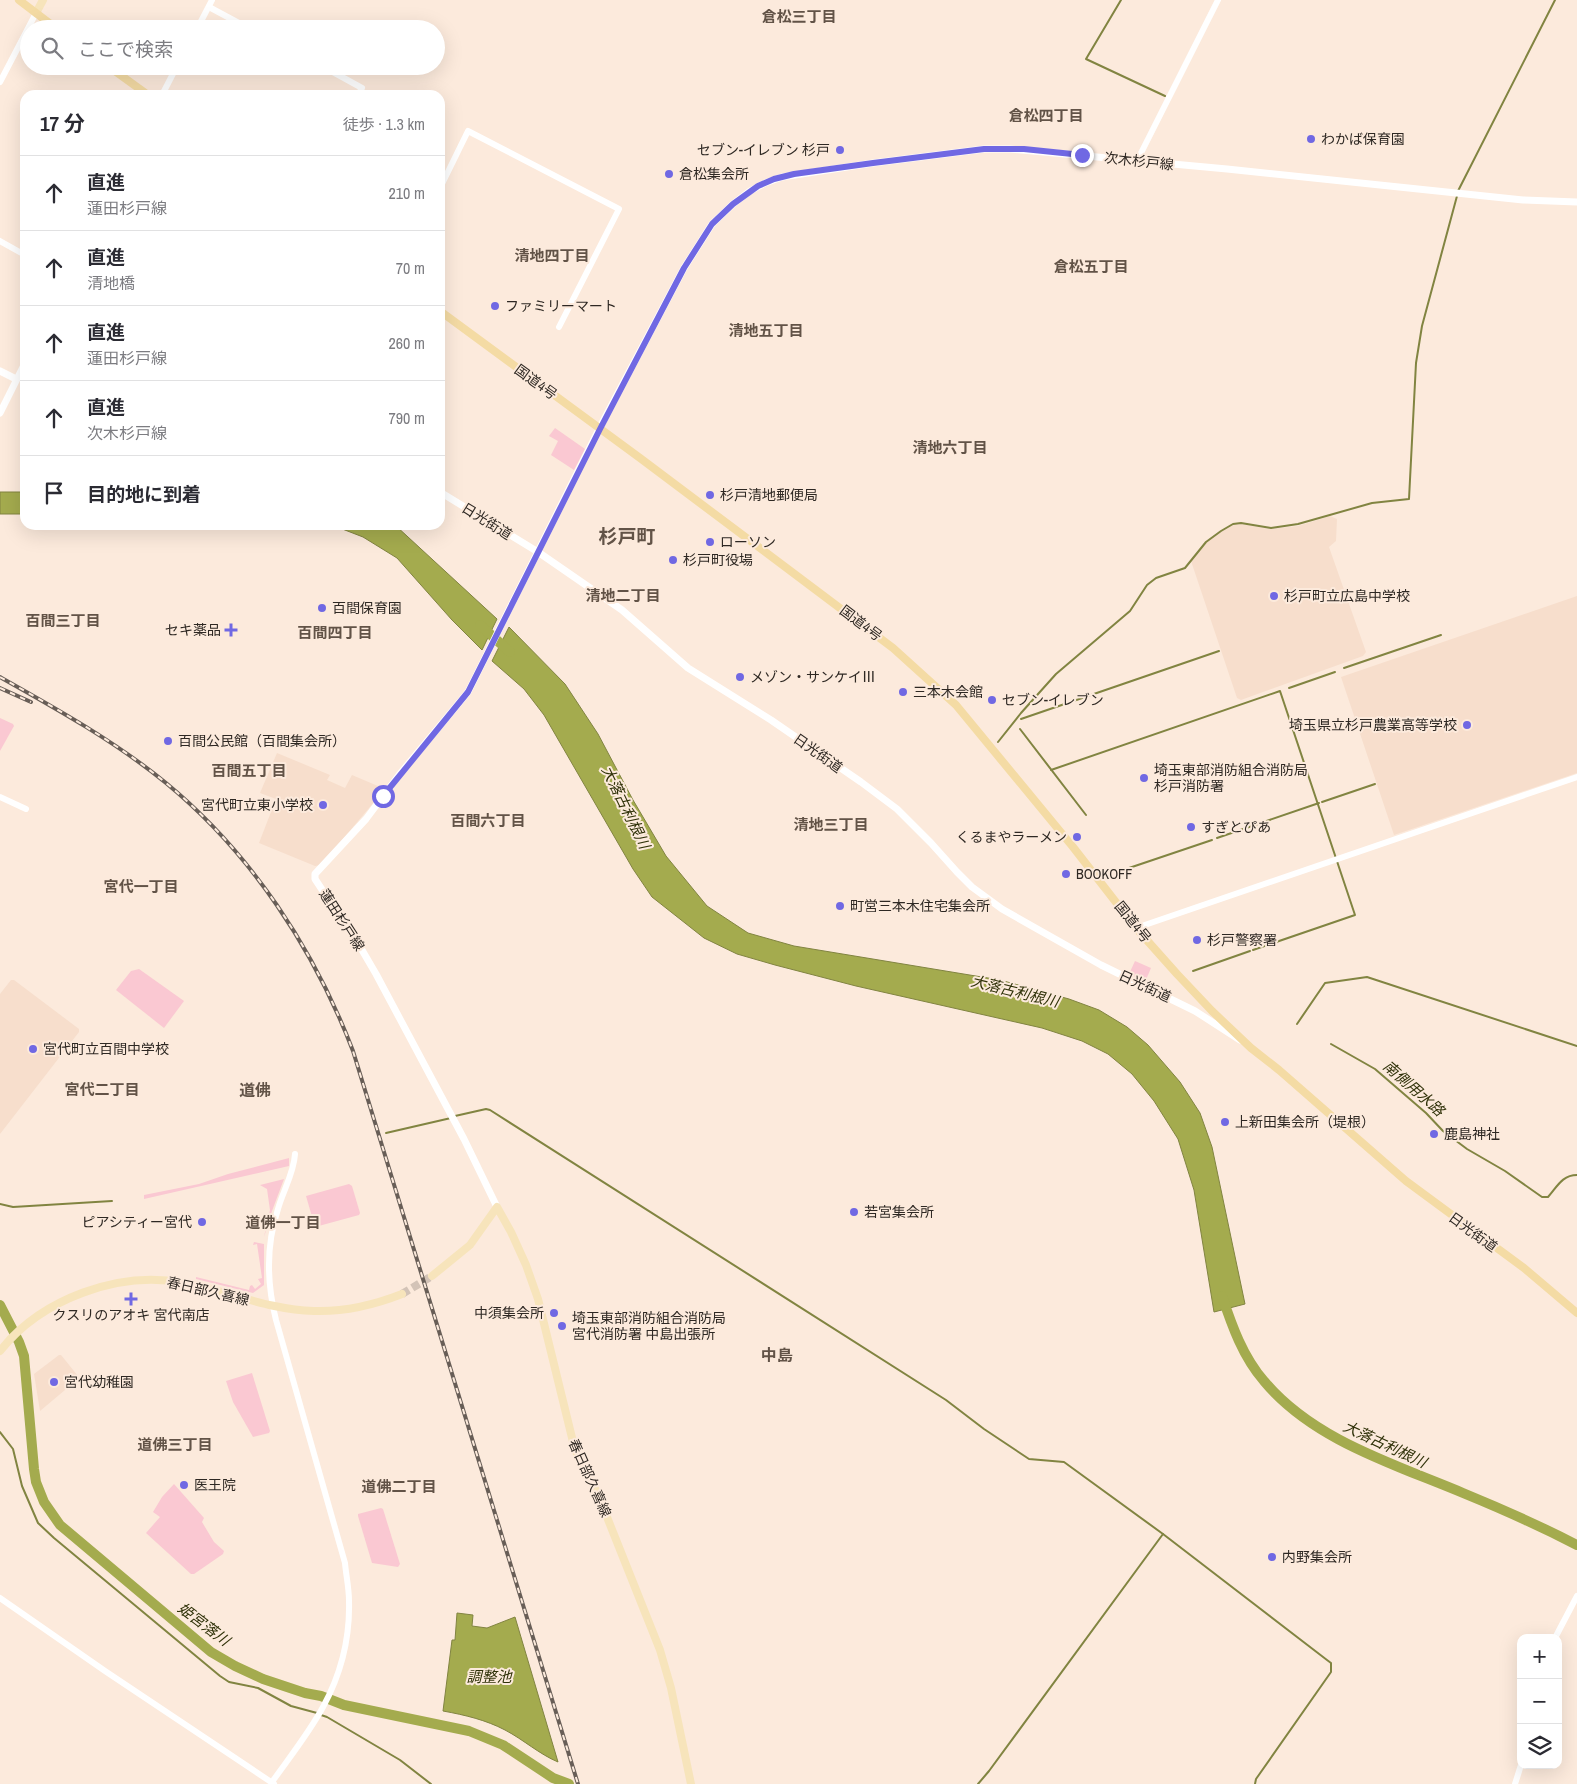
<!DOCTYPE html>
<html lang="ja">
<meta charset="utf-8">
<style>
body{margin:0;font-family:"Archivo Narrow","Noto Sans JP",sans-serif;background:#f7f7f7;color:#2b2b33}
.controls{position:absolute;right:15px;bottom:15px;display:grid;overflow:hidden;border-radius:10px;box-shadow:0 5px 20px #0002}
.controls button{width:45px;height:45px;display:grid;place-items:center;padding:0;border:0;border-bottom:1px solid #e1e1e2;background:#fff;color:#2b2b33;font:25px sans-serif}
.stop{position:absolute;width:15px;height:15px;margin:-11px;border:4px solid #7068e3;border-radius:50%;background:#fff}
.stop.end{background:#7068e3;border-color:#fff;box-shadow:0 1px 5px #0008}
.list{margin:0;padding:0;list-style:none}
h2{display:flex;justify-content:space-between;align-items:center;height:65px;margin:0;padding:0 20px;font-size:21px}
h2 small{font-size:16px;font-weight:400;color:#7c7c81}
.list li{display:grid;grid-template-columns:32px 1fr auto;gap:15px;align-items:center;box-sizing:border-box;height:75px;padding:0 20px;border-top:1px solid #e1e1e2}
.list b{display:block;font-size:19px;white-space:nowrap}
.list p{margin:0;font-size:16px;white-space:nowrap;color:#7c7c81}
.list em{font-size:16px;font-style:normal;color:#7c7c81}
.icon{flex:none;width:28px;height:28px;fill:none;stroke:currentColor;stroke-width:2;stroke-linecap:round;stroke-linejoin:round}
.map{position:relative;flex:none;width:1577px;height:1784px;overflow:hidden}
.search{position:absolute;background:#fff;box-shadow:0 5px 20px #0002;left:20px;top:20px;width:425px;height:55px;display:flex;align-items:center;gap:12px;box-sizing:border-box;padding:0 18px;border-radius:28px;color:#7c7c81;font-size:19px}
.panel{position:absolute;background:#fff;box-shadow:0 5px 20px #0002;left:20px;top:90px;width:425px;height:440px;border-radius:15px}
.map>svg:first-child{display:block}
</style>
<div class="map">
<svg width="1577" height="1784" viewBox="0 0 1577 1784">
<rect width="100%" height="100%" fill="#fceadc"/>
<g fill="#f7decc">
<path d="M 1330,516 L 1337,519 L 1336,541 L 1329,547 L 1366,652 L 1363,656 L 1241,700 L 1237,698 L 1191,561 L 1209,540 L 1226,528 L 1235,524 L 1243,524 L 1269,529 L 1298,526 Z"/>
<path d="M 1577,596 L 1577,773 L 1394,835 L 1341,677 Z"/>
<path d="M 277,753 L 330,775 L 327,780 L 345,788 L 352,775 L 385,789 L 321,865 L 315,866 L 259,843 L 276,799 L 260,793 Z"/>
<path d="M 11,980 L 14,980 L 79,1029 L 79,1032 L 0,1134 L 0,994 Z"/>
<path d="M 59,1355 L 61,1355 L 78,1376 L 78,1379 L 40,1411 L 34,1374 Z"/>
</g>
<g fill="#fac8d2">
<path d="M 555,428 L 585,449 L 574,470 L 551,455 L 558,441 L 549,436 Z"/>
<path d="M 0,718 L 13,724 L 14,726 L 0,751 Z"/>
<path d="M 1135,961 L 1151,968 L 1145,982 L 1129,974 Z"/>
<path d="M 139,969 L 184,1001 L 164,1028 L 116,990 L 131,971 Z"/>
<path d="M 289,1158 L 289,1166 L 144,1199 L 144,1195 L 199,1184 L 228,1174 Z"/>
<path d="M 284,1179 L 272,1211 L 264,1237 L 270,1210 L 267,1189 L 260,1185 Z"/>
<path d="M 349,1184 L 352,1186 L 360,1213 L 359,1215 L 315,1227 L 306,1196 Z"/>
<path d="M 254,1242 L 264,1244 L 264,1285 L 253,1293 L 196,1279 L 196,1277 L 249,1290 L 250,1286 L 252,1285 L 255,1289 L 261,1284 L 258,1279 L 262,1278 L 257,1244 L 253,1245 Z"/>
<path d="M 252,1373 L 270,1431 L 269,1433 L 253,1437 L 233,1402 L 226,1381 Z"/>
<path d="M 174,1484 L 204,1518 L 202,1522 L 214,1542 L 224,1551 L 223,1554 L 194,1574 L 191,1574 L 146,1533 L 160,1517 L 153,1512 L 162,1497 Z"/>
<path d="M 381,1508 L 383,1509 L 400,1564 L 398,1567 L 372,1563 L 358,1516 L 358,1514 Z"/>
</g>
<g fill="#a4ab4e" stroke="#818441">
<rect x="0" y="492" width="25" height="22"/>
<path d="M 332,525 L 395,525 L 497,619 L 482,650 L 452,620 L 397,558 L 363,537 Z"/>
<path d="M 509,627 L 565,684 L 598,734 L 633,800 L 666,856 L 707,906 L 748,933 L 794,946 L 1000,980 L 1069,999 L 1099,1010 L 1127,1027 L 1148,1045 L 1180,1082 L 1200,1113 L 1212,1147 L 1245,1304 L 1214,1312 L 1194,1190 L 1178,1139 L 1154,1101 L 1132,1074 L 1108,1054 L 1082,1041 L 1042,1028 L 856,986 L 775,965 L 737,954 L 704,938 L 652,897 L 633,869 L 544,715 L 524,689 L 492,661 Z"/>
<path d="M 457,1613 L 473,1615 L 472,1626 L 487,1628 L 515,1617 L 558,1762 C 539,1754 524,1740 505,1730 C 486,1720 465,1715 443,1711 L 452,1640 L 455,1640 Z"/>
</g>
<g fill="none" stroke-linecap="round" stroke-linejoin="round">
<g stroke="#818441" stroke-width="2">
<path d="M 1121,0 L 1086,59 L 1165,96"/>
<path d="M 1458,191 L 1555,0"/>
<path d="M 1344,668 L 1441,635"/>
<path d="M 1289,688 L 1335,672"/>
<path d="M 1021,719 L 1219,651"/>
<path d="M 1020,729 L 1086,815"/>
<path d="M 998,742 L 1021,713 L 1056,674 L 1130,611 L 1147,585 L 1156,578 L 1185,568 L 1206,542 L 1221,531 L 1233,524 L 1241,523 L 1271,528 L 1298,524 L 1372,503 L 1409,499 L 1416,363 L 1422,326 L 1457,196"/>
<path d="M 1051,770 L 1280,691 L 1355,915 L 1253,950"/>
<path d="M 1322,802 L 1375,784"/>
<path d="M 1217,838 L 1319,803"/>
<path d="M 1129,868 L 1212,840"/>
<path d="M 1193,971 L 1250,951"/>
<path d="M 1297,1024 L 1325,983 L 1367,977 L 1577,1046"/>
<path d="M 1331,1044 L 1375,1069 L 1426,1113 L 1443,1131 L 1467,1149 L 1505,1171 L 1542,1197 L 1548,1197 C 1557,1187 1562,1175 1577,1175"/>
<path d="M 455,1116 L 486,1109 L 490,1110 L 946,1400 L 984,1429 L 1029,1459 L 1064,1462 L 1163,1534 L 1327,1660 L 1331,1663 L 1331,1672 L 1256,1779 L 1255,1784"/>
<path d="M 386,1133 L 451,1118"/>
<path d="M 0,1204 L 13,1207 L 112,1201"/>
<path d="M 0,1432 L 13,1449 L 22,1486 L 38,1523 L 54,1538 L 220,1676 L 229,1682 L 258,1688 L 291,1706 L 317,1713"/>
<path d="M 321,1715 L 327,1717 L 400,1760 L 431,1784"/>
<path d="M 978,1784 L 989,1771 L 1163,1534"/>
</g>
<g stroke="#a4ab4e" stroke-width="10">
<path d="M 480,625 L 510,652"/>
<path d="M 1222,1296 C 1232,1326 1243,1357 1264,1381 C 1313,1440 1394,1464 1463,1493 C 1502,1509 1540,1526 1577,1545"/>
<path d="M 0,1305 L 19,1342 L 24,1356 L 34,1469 L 36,1482 L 44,1502 L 60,1525 L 211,1652 L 235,1666 L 263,1679 L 305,1693 L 321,1696 L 344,1705 L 469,1731 L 503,1745 L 553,1778 L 569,1784"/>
</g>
<path stroke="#d3c3b7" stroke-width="8" stroke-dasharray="8 4" stroke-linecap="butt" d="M 402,1294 L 432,1276"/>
<g stroke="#fff" stroke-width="6">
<path d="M 209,7 L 250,29"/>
<path d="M 197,29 L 212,0"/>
<path d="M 322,66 L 362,88 L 358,95"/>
<path d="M 0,82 L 36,13"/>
<path d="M 162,95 L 177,66"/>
<path d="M 1137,161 L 1218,0"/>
<path d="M 440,188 L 468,131 L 619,209 L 559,327"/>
<path d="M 0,241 L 25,255"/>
<path d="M 0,797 L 26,809"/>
<path d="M 1136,928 L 1577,777"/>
<path d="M 0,1598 L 105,1671 L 274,1784"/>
<path d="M 1555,1638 L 1577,1596"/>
<path d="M 272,1782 C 289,1758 309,1733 323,1707 C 341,1674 350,1638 349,1601 C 349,1588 346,1575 345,1563 L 276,1320 C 267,1284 266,1245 278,1209 C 283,1191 294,1173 295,1154"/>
<path d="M 1515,1784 L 1521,1765"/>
</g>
<g stroke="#fff" stroke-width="7">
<path d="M 0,371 L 16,379"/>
<path d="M 0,413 L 25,363"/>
<path d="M 440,492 L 538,552 L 622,610 L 688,668 L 771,720 L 861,782 L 897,809 L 931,843 L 957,872 L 972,887 L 1002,909 L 1101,965 L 1195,1011 L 1240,1040"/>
<path d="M 497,1207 L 464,1139 L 376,974 L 362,950 L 315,879 L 315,874 L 366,819 L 399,775 L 468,692 L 599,429 L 684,268 L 712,224 L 733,204 L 750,191 L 765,183 L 782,177 L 873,163 L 984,149 L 1010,149 L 1227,169 L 1523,200 L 1577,202"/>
</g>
<g stroke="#f7e4bb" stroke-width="8">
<path d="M 36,13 L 43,0"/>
<path d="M 432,1276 L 470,1245 L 497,1207 L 511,1232 L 526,1265 L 538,1299 L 575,1450 L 597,1492 L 660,1650 L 671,1688 L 691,1784"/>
<path d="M 0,1351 C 41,1299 119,1270 184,1283 C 228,1291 269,1310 314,1311 C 344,1312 374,1305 402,1294"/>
</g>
<g stroke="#f4dba4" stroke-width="8">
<path d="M 19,0 L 57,29"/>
<path d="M 108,66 L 148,95"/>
<path d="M 440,311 L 640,458 L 893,648 L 956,705 L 1073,847 L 1136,928 L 1177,974 L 1212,1011 L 1251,1048 L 1279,1070 L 1406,1181 L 1524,1268 L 1577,1313"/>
</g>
<defs>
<g id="rail">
<path d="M 0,677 C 57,709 116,742 166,783 C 251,853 314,949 353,1051 L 578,1784"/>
<path d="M 0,688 L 31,702"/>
</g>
</defs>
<use href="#rail" stroke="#685e57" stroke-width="4"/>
<use href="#rail" stroke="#fceadc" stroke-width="2" stroke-dasharray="5.5" stroke-linecap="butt"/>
</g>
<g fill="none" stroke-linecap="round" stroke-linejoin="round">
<path stroke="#7068e3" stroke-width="6" d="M 383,796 L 468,692 L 600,429 L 684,268 L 712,224 L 733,204 L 758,186 L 774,179 L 794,174 L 873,163 L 984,149 L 1024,149 L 1082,155"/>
</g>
<g fill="#7068e3" stroke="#fceadc" stroke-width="2">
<circle cx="1311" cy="139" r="5"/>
<circle cx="840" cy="150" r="5"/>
<circle cx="669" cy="174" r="5"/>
<circle cx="495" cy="306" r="5"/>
<circle cx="710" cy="495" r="5"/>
<circle cx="710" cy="542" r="5"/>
<circle cx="673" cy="560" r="5"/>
<circle cx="1274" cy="596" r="5"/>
<circle cx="322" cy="608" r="5"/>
<path d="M228.5 622.5h5v5h5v5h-5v5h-5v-5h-5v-5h5z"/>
<circle cx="740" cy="677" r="5"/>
<circle cx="903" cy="692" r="5"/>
<circle cx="992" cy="700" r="5"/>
<circle cx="1467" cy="725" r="5"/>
<circle cx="168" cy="741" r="5"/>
<circle cx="1144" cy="778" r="5"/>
<circle cx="323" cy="805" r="5"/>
<circle cx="1191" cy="827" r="5"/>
<circle cx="1077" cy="837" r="5"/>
<circle cx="1066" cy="874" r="5"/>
<circle cx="840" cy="906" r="5"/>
<circle cx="1197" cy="940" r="5"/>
<circle cx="33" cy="1049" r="5"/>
<circle cx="1225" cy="1122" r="5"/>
<circle cx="1434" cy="1134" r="5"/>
<circle cx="854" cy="1212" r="5"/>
<circle cx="202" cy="1222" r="5"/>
<path d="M128.5 1291.5h5v5h5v5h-5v5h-5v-5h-5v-5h5z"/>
<circle cx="554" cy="1313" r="5"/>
<circle cx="562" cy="1326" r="5"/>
<circle cx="54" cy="1382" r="5"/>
<circle cx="184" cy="1485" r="5"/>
<circle cx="1272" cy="1557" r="5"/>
</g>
<g text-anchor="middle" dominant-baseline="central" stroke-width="4" stroke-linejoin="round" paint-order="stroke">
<g font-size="14" fill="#2e2823" stroke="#fceadc" text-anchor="start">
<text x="1321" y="139">わかば保育園</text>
<text x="830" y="150" text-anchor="end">セブン-イレブン 杉戸</text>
<text x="679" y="174">倉松集会所</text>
<text x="505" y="306">ファミリーマート</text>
<text x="720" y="495">杉戸清地郵便局</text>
<text x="720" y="542">ローソン</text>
<text x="683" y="560">杉戸町役場</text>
<text x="1284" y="596">杉戸町立広島中学校</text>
<text x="332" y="608">百間保育園</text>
<text x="221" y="630" text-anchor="end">セキ薬品</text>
<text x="750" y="677">メゾン・サンケイⅢ</text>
<text x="913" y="692">三本木会館</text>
<text x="1002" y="700">セブン-イレブン</text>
<text x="1457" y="725" text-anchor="end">埼玉県立杉戸農業高等学校</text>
<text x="178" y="741">百間公民館（百間集会所）</text>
<text x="1154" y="770">埼玉東部消防組合消防局<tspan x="1154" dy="16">杉戸消防署</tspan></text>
<text x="313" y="805" text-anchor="end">宮代町立東小学校</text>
<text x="1201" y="827">すぎとぴあ</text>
<text x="1067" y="837" text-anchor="end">くるまやラーメン</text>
<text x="1076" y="874">BOOKOFF</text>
<text x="850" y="906">町営三本木住宅集会所</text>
<text x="1207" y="940">杉戸警察署</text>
<text x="43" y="1049">宮代町立百間中学校</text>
<text x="1235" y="1122">上新田集会所（堤根）</text>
<text x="1444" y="1134">鹿島神社</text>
<text x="864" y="1212">若宮集会所</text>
<text x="192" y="1222" text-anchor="end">ピアシティー宮代</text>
<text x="544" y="1313" text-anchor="end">中須集会所</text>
<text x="131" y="1315" text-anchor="middle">クスリのアオキ 宮代南店</text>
<text x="572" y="1318">埼玉東部消防組合消防局<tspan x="572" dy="16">宮代消防署 中島出張所</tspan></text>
<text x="64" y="1382">宮代幼稚園</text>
<text x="194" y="1485">医王院</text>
<text x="1282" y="1557">内野集会所</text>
</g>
<g font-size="14" fill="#2e2823" stroke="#fceadc">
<text transform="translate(1139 161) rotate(6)">次木杉戸線</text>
<text transform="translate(536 382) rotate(36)">国道4号</text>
<text transform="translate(487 521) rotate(32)">日光街道</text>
<text transform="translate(861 623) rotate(37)">国道4号</text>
<text transform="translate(818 753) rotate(35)">日光街道</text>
<text transform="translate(342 920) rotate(57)">蓮田杉戸線</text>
<text transform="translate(1133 922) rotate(51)">国道4号</text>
<text transform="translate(1145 986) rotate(25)">日光街道</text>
<text transform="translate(1473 1232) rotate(36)">日光街道</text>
<text transform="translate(208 1291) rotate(13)">春日部久喜線</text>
<text transform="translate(590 1478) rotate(66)">春日部久喜線</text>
</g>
<g font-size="15" font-weight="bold" fill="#625347" stroke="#fceadc">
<text x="799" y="16">倉松三丁目</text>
<text x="1046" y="115">倉松四丁目</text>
<text x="552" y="255">清地四丁目</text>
<text x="1091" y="266">倉松五丁目</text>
<text x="766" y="330">清地五丁目</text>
<text x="950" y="447">清地六丁目</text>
<text x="623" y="595">清地二丁目</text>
<text x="63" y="620">百間三丁目</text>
<text x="335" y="632">百間四丁目</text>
<text x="249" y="770">百間五丁目</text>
<text x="488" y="820">百間六丁目</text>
<text x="831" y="824">清地三丁目</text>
<text x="141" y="886">宮代一丁目</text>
<text x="102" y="1089">宮代二丁目</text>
<text x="283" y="1222">道佛一丁目</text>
<text x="175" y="1444">道佛三丁目</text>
<text x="399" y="1486">道佛二丁目</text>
</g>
<g font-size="15" font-style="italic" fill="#303209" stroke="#fceadc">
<text transform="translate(626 807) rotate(64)">大落古利根川</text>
<text transform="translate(1015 991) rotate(14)">大落古利根川</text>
<text transform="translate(1414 1088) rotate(41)">南側用水路</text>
<text transform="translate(1385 1444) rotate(25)">大落古利根川</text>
<text transform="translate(204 1624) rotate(37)">姫宮落川</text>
<text x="489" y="1676">調整池</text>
</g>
<g font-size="16" font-weight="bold" fill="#625347" stroke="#fceadc">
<text x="255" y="1090">道佛</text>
<text x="777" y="1355">中島</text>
</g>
<g font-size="19" font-weight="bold" fill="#625347" stroke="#fceadc">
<text x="627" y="536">杉戸町</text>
</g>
</g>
</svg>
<div class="controls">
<button>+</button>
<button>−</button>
<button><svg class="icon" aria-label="layers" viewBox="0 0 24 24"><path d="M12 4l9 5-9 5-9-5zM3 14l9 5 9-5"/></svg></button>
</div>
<div class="stop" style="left:383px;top:796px"></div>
<div class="stop end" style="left:1082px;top:155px"></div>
<div class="search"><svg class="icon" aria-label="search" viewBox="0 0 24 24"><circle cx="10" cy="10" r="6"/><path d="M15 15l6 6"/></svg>ここで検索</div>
<section class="panel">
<h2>17 分<small>徒歩 · 1.3 km</small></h2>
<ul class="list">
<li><svg class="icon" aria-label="ahead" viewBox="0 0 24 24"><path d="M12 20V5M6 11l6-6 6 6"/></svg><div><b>直進</b><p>蓮田杉戸線</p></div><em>210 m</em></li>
<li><svg class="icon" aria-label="ahead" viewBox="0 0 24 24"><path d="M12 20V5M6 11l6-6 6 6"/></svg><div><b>直進</b><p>清地橋</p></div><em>70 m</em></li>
<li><svg class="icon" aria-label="ahead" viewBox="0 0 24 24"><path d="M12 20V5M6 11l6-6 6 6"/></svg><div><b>直進</b><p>蓮田杉戸線</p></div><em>260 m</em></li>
<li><svg class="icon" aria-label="ahead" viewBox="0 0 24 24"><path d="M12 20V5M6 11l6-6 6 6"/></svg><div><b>直進</b><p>次木杉戸線</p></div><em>790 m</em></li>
<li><svg class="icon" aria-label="arrive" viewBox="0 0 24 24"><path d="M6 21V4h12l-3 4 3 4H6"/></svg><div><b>目的地に到着</b></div></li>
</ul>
</section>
</div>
